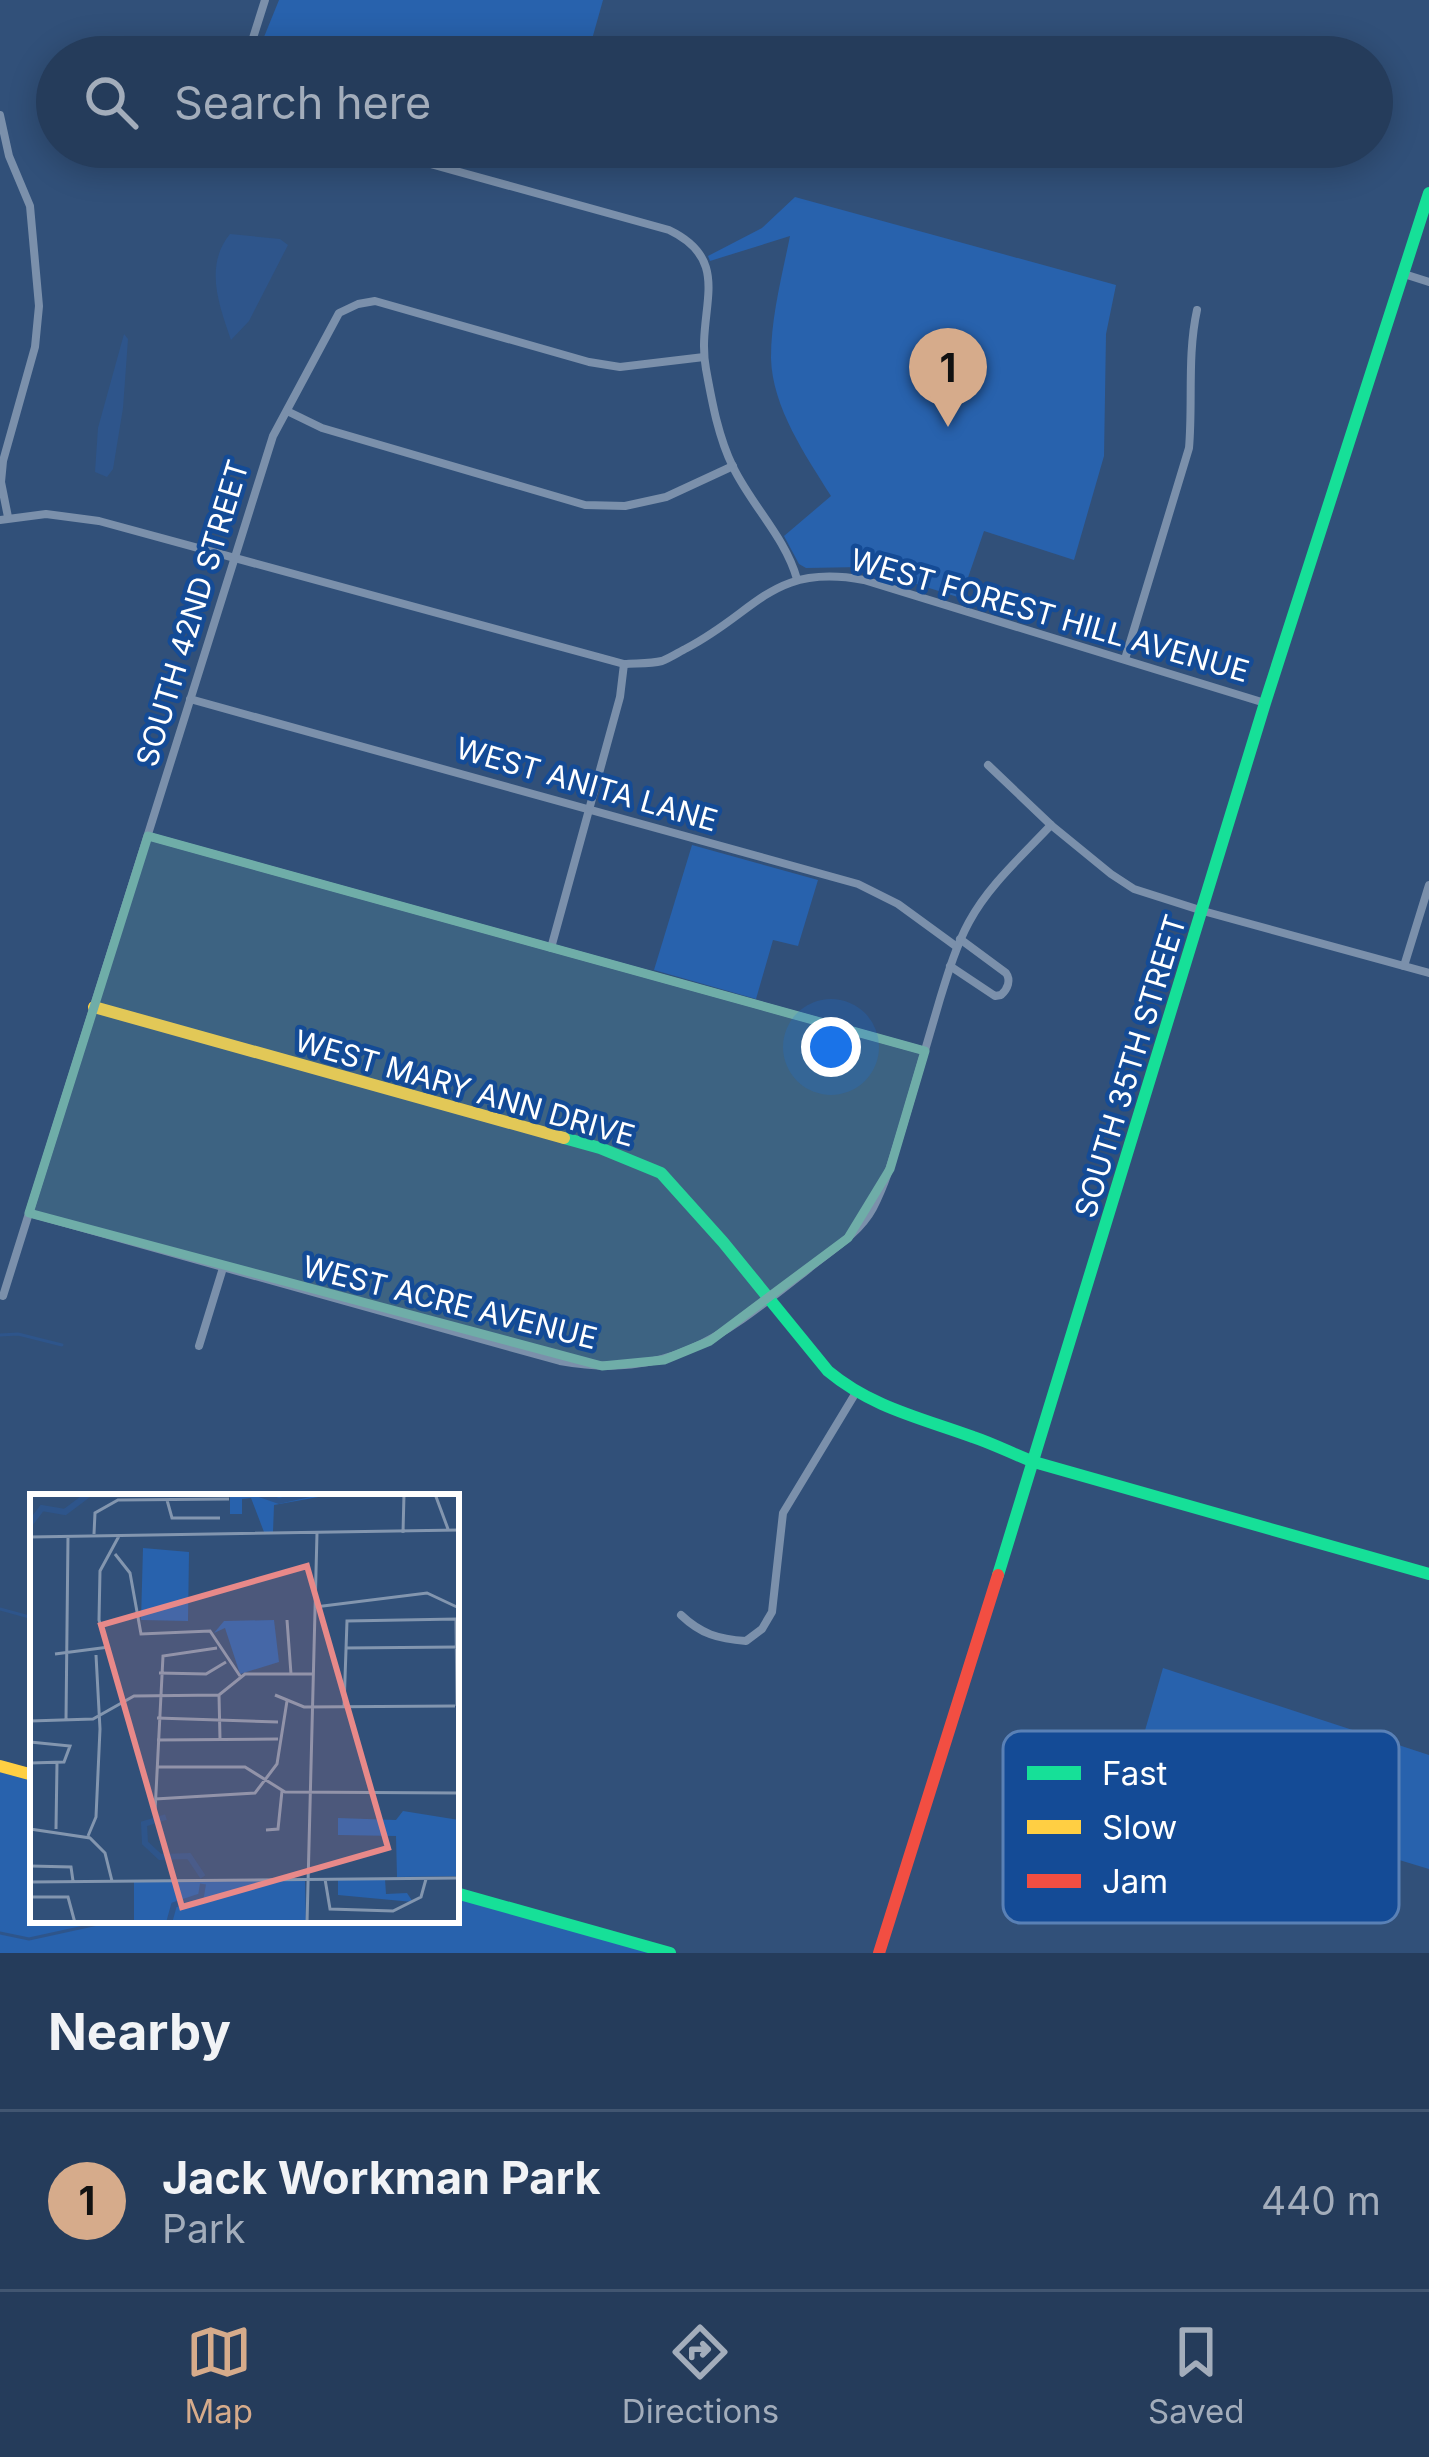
<!DOCTYPE html>
<style>
body{margin:0;font-family:Inter,sans-serif;background:#2d4361;color:#f1f3f6}
.you{position:absolute;left:831px;top:1047px;width:42px;height:42px;margin:-30px;border:9px solid #fff;border-radius:50%;background:#1a73e8;box-shadow:0 0 0 18px #1a73e833}
.badge{display:grid;place-items:center;width:78px;height:78px;border-radius:50%;background:#d6ab8b;color:#111;font-size:39px;font-weight:700}
.pin{position:absolute;translate:-50% -99px;filter:drop-shadow(0 3px 6px #0008)}
.pin::after{content:'';position:absolute;top:63px;width:42px;height:36px;background:inherit;clip-path:polygon(0 0,100% 0,50% 100%)}
.list{margin:0;padding:0;list-style:none}
h2{display:flex;justify-content:space-between;align-items:center;height:156px;margin:0;padding:0 48px;font-size:51px}
h2 small{font-size:39px;font-weight:400;color:#a3adbb}
.list li{display:grid;grid-template-columns:78px 1fr auto;gap:36px;align-items:center;box-sizing:border-box;height:180px;padding:0 48px;border-top:3px solid #425671}
.list b{display:block;font-size:45px;white-space:nowrap}
.list p{margin:0;font-size:39px;white-space:nowrap;color:#a3adbb}
.list em{font-size:39px;font-style:normal;color:#a3adbb}
.icon{flex:none;width:66px;height:66px;fill:none;stroke:currentColor;stroke-width:2;stroke-linecap:round;stroke-linejoin:round}
.map{position:relative;flex:none;width:1429px;height:1953px;overflow:hidden}
.search{position:absolute;background:#253c5b;box-shadow:0 6px 30px #0003;left:36px;right:36px;top:36px;height:132px;display:flex;align-items:center;gap:30px;box-sizing:border-box;padding:0 42px;border-radius:66px;color:#a3adbb;font-size:45px}
.sheet{height:336px;background:#253c5b}
nav{display:flex;justify-content:space-around;align-items:center;box-sizing:border-box;height:168px;border-top:3px solid #425671;background:#253c5b;font-size:33px;color:#a3adbb}
nav a{display:grid;justify-items:center;gap:6px}
nav .on{color:#d6ab8b}
.map>svg:first-child{display:block}
</style>
<div class="map">
<svg width="1429" height="1953" viewBox="0 0 1429 1953">
<rect width="100%" height="100%" fill="#315079"/>
<g fill="#2862ad">
<path d="M 279,0 L 603,0 L 587,57 L 325,57 L 264,37 Z"/>
<path d="M 795,197 L 1116,285 L 1106,334 L 1104,456 L 1074,560 L 984,531 L 961,598 L 862,567 L 806,568 L 799,564 L 784,536 L 831,496 C 806,456 772,407 771,358 C 771,317 782,276 790,236 L 710,261 L 708,256 L 762,228 Z"/>
<path d="M 692,845 L 818,880 L 798,946 L 773,940 L 756,999 L 654,970 Z"/>
<path d="M 1163,1668 L 1429,1755 L 1429,1869 L 1131,1779 Z"/>
<path d="M 0,1772 L 33,1780 L 33,1920 L 456,1920 L 456,1897 L 659,1953 L 0,1953 Z"/>
</g>
<g fill="#2e558b">
<path d="M 230,234 L 280,239 L 288,245 L 249,321 L 231,340 C 219,305 204,266 230,234 Z"/>
<path d="M 124,334 L 128,339 L 123,408 L 113,469 L 107,477 L 95,472 L 98,428 Z"/>
</g>
<g fill="none" stroke-linecap="round" stroke-linejoin="round">
<g stroke="#2e558b" stroke-width="3">
<path d="M 0,1335 L 18,1334 L 62,1345"/>
<path d="M 0,1609 L 33,1618"/>
<path d="M 0,1933 L 29,1939 L 116,1920"/>
</g>
<g stroke="#7b90ab" stroke-width="8">
<path d="M 247,57 L 265,0"/>
<path d="M 0,115 L 9,156 L 30,206 L 39,306 L 35,347 L 3,461 L 1,482 L 8,517"/>
<path d="M 262,147 L 272,150 L 371,153 L 416,160 L 669,230 C 736,262 695,311 706,369 C 712,402 718,436 733,467 C 752,506 785,537 797,579"/>
<path d="M 1404,274 L 1429,282"/>
<path d="M 287,411 L 322,428 L 585,505 L 625,506 L 666,497 L 733,466"/>
<path d="M 0,520 L 46,514 L 99,521 L 624,664 C 636,663 650,664 662,661 C 670,658 679,652 687,648 C 758,611 772,563 864,580 L 1265,703"/>
<path d="M 1125,659 L 1189,448 C 1193,402 1187,356 1197,310"/>
<path d="M 190,699 L 858,884 L 898,904 L 957,947"/>
<path d="M 988,765 L 1051,825 L 1111,874 L 1134,889 L 1203,911 L 1429,973"/>
<path d="M 148,836 L 925,1051"/>
<path d="M 551,948 L 620,697 L 624,664"/>
<path d="M 950,966 L 995,996 L 1001,995 C 1008,989 1011,980 1006,973 L 960,939"/>
<path d="M 1404,966 L 1429,885"/>
<path d="M 29,1213 L 560,1361 C 671,1381 724,1335 807,1270 C 829,1252 859,1234 873,1208 C 887,1181 895,1151 904,1122 C 916,1081 928,1040 940,999 C 948,973 956,946 969,922 C 989,885 1022,856 1051,825"/>
<path d="M 3,1296 L 273,436 L 339,313 L 358,304 L 375,301 L 589,362 L 620,367 L 704,357"/>
<path d="M 199,1346 L 223,1268"/>
<path d="M 681,1615 C 701,1634 718,1639 746,1641 L 762,1629 L 772,1612 L 783,1513 L 855,1394"/>
</g>
<g stroke="#16e098" stroke-width="12">
<path d="M 564,1138 L 600,1148 L 661,1173 L 723,1242 L 828,1371 C 871,1407 921,1418 973,1437 C 994,1444 1013,1454 1034,1462 L 1429,1574"/>
<path d="M 998,1575 L 1265,703 L 1429,193"/>
<path d="M 456,1893 L 670,1953"/>
</g>
<g stroke="#ffcf43" stroke-width="12">
<path d="M 94,1007 L 564,1138"/>
<path d="M 0,1766 L 33,1775"/>
</g>
<path stroke="#f24e42" stroke-width="12" d="M 879,1953 L 998,1575"/>
</g>
<path fill="#6fada8" fill-opacity="0.2" stroke="#6fada8" stroke-width="9" stroke-linejoin="round" d="M 148,836 L 925,1051 L 890,1169 L 848,1238 L 710,1341 L 664,1360 L 602,1366 L 29,1213 Z"/>
<g text-anchor="middle" dominant-baseline="central" stroke-width="9" stroke-linejoin="round" paint-order="stroke">
<g font-size="30" fill="#fff" stroke="#144b96">
<text transform="translate(192 613) rotate(-73)">SOUTH 42ND STREET</text>
<text transform="translate(1050 615) rotate(16)">WEST FOREST HILL AVENUE</text>
<text transform="translate(587 784) rotate(16)">WEST ANITA LANE</text>
<text transform="translate(1130 1066) rotate(-73)">SOUTH 35TH STREET</text>
<text transform="translate(465 1088) rotate(16)">WEST MARY ANN DRIVE</text>
<text transform="translate(450 1302) rotate(14)">WEST ACRE AVENUE</text>
</g>
</g>
<g transform="translate(30 1494)">
<rect width="429" height="429" fill="#315079"/>
<path d="M 200,0 L 251,3 L 305,0 L 244,11 L 243,38 L 234,38 L 221,4 L 212,5 L 212,20 L 200,20 ZM 113,54 L 159,58 L 158,127 L 111,126 ZM 244,126 L 249,168 L 210,180 L 195,134 L 184,139 L 194,127 ZM 373,317 L 429,326 L 429,382 L 367,383 L 366,342 L 308,341 L 308,324 L 366,326 ZM 355,385 L 356,400 L 377,399 L 383,408 L 308,401 L 308,386 ZM 275,386 L 276,429 L 104,428 L 104,388 Z" fill="#2862ad"/>
<path fill="none" stroke="#2e558b" stroke-width="6" d="M 229,0 L 249,7 L 279,0M 0,30 L 12,14 L 35,18 L 59,0M 136,323 L 114,330 L 115,349 L 130,363 L 159,362 L 173,383M 139,429 L 144,411 L 171,402 L 173,390"/>
<path fill="none" stroke="#8396af" stroke-width="3" d="M 405,0 L 418,35M 137,6 L 142,24 L 190,24M 373,39 L 374,0M 64,40 L 65,19 L 88,6 L 199,5M 89,42 L 70,77 L 69,126 L 93,206M 0,43 L 429,36M 85,60 L 100,79 L 111,140 L 180,137 L 210,182M 285,113 L 397,99 L 429,114M 257,126 L 261,180M 315,154 L 428,153M 25,160 L 79,153M 129,179 L 176,180 L 196,168M 189,201 L 190,245M 245,201 L 274,213 L 425,212M 314,213 L 317,127 L 426,125 L 427,212M 127,224 L 248,228M 36,226 L 38,42M 0,227 L 63,225 L 104,202 L 189,201 L 215,180 L 282,180M 127,246 L 248,245M 0,248 L 40,252 L 34,268 L 0,269M 126,273 L 215,273 L 255,298 L 429,299M 125,305 L 225,299 L 247,270 L 257,207M 125,318 L 133,162 L 187,154M 0,335 L 60,344 L 75,359 L 82,387M 26,335 L 27,269M 236,336 L 248,335 L 252,297M 58,342 L 66,323 L 70,235 L 66,161M 0,372 L 41,373 L 43,387M 295,385 L 300,415 L 363,417 L 391,403 L 396,385M 0,388 L 429,384M 0,403 L 38,403 L 45,429M 277,429 L 287,39"/>
<path fill="#e88989" fill-opacity="0.15" stroke="#e88989" stroke-width="6" d="M 277,72 L 358,354 L 152,413 L 71,131 Z"/>
<rect width="429" height="429" fill="none" stroke="#fff" stroke-width="6"/>
</g>
<rect x="1003" y="1731" width="396" height="192" rx="18" fill="#144b96" stroke="#5a81b6" stroke-width="3"/>
<rect x="1027" y="1766" width="54" height="14" fill="#16e098"/>
<rect x="1027" y="1820" width="54" height="14" fill="#ffcf43"/>
<rect x="1027" y="1874" width="54" height="14" fill="#f24e42"/>
<g font-size="33" fill="#fff">
<text x="1102" y="1785">Fast</text>
<text x="1102" y="1839">Slow</text>
<text x="1102" y="1893">Jam</text>
</g>
</svg>
<div class="you"></div>
<div class="pin badge" style="left:948px;top:427px">1</div>
<div class="search"><svg class="icon" aria-label="search" viewBox="0 0 24 24"><circle cx="10" cy="10" r="6"/><path d="M15 15l6 6"/></svg>Search here</div>
</div>
<section class="sheet">
<h2>Nearby<small></small></h2>
<ul class="list">
<li><span class="badge">1</span><div><b>Jack Workman Park</b><p>Park</p></div><em>440 m</em></li>
</ul>
</section>
<nav>
<a class="on"><svg class="icon" aria-label="map" viewBox="0 0 24 24"><path d="M3 6l6-2 6 2 6-2v14l-6 2-6-2-6 2zM9 4v14M15 6v14"/></svg>Map</a>
<a><svg class="icon" aria-label="directions" viewBox="0 0 24 24"><path d="M12 3l9 9-9 9-9-9zM9 14v-3h6M13 9l2 2-2 2"/></svg>Directions</a>
<a><svg class="icon" aria-label="saved" viewBox="0 0 24 24"><path d="M7 4h10v16l-5-4-5 4z"/></svg>Saved</a>
</nav>
